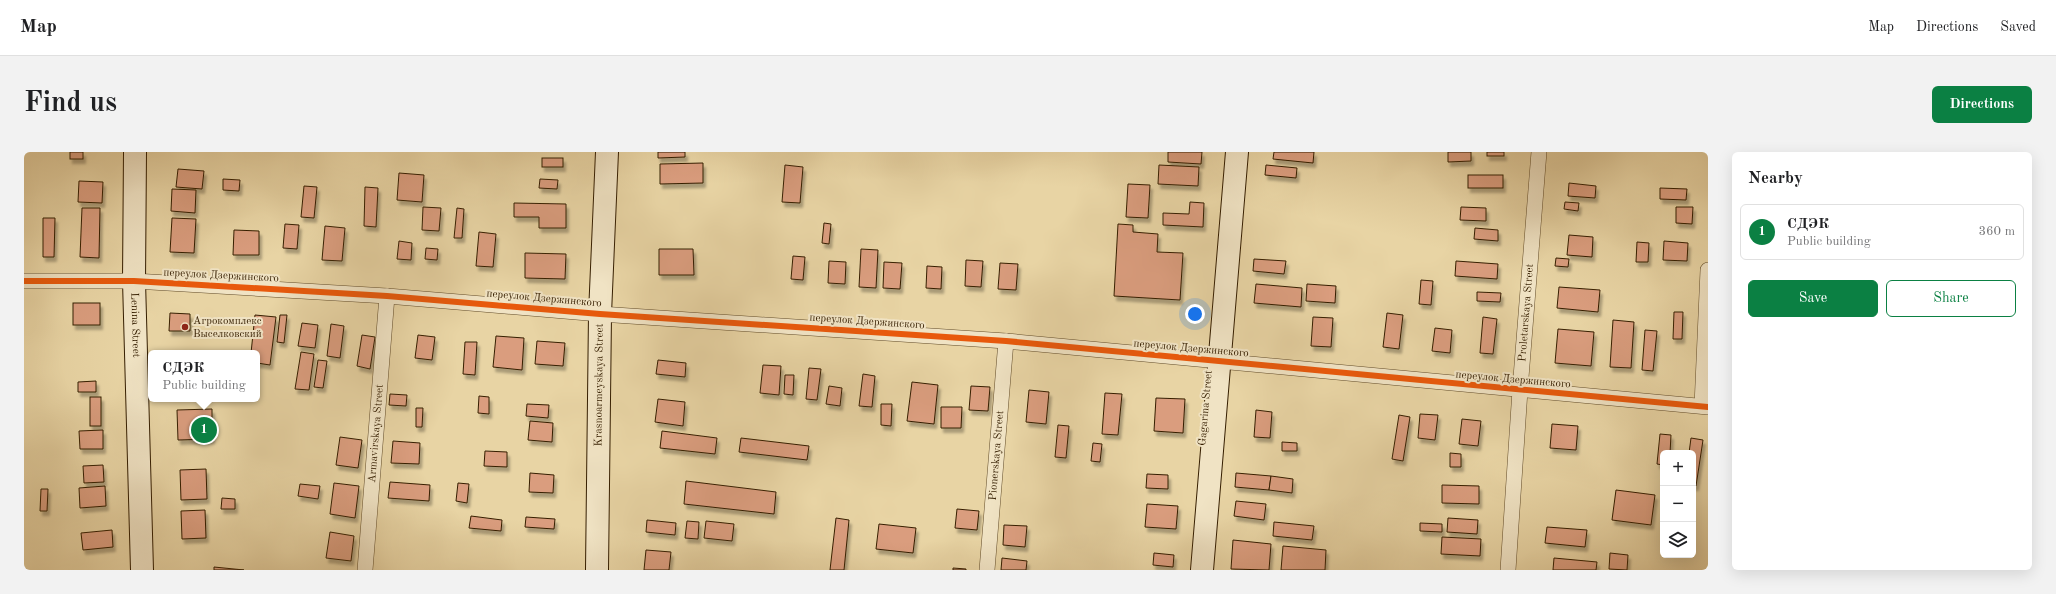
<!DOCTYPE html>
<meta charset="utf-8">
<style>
body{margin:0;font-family:"Old Standard TT",serif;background:#f2f2f2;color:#202124}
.controls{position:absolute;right:12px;bottom:12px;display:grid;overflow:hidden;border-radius:6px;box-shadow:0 4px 16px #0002}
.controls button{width:36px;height:36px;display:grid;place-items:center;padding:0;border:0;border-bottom:1px solid #e0e0e0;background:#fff;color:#202124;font:20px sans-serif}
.you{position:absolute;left:1171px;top:162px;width:14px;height:14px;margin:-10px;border:3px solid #fff;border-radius:50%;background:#1a73e8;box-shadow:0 0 0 6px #1a73e833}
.badge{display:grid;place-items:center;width:26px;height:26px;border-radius:50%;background:#0b8043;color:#fff;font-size:13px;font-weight:700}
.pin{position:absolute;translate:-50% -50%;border:2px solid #fff;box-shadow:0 1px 4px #0006}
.popup{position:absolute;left:124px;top:198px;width:112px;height:52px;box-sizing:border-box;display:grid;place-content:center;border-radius:6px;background:#fff;filter:drop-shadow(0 1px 3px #0005);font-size:13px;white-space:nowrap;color:#757577}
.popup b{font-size:15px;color:#202124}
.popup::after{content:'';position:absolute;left:50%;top:100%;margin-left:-8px;border:8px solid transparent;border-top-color:#fff}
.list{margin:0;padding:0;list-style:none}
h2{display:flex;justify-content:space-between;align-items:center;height:52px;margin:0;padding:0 16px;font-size:17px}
h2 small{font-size:13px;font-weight:400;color:#757577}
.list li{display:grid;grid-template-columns:26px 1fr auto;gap:12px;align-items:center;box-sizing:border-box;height:56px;margin:0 8px 8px;padding:0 8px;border:1px solid #e0e0e0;border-radius:6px}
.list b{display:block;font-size:15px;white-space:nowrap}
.list p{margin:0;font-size:13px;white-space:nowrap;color:#757577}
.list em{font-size:13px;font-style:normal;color:#757577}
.actions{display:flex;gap:8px;padding:12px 16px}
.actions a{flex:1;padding:9px 0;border:1px solid #0b8043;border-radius:6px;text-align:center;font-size:14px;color:#0b8043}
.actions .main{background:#0b8043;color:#fff}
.icon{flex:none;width:22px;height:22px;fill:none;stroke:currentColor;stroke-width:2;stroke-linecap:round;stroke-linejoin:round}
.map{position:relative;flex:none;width:1684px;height:418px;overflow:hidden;border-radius:6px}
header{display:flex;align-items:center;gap:24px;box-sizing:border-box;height:56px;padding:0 20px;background:#fff;border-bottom:1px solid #e0e0e0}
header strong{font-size:19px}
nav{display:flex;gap:22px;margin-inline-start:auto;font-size:14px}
.intro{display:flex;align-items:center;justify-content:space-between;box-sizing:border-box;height:96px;padding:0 24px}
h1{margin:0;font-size:28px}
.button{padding:10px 18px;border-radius:6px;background:#0b8043;color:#fff;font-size:14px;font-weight:700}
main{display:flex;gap:24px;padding:0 24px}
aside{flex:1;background:#fff;border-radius:6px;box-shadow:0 4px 16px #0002}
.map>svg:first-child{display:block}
</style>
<header>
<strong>Map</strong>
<nav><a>Map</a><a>Directions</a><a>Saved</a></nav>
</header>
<div class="intro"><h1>Find us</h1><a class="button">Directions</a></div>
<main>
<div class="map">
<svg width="1684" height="418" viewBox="0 0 1684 418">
<defs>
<filter id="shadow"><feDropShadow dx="2.5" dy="4.5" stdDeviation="1" flood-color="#0004"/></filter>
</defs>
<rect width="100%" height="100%" fill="#e8d4a4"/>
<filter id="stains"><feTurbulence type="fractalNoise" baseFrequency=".005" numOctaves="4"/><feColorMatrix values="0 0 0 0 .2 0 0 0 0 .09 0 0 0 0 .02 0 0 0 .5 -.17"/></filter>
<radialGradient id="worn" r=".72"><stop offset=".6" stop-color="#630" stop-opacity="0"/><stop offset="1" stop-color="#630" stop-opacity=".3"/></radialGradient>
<g fill="#da9d7e" stroke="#351e00" filter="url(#shadow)">
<rect x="46" y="0" width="13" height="7"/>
<path d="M 634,0 L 661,0 L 661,5 L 634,6 Z"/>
<path d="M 1144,0 L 1178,0 L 1177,12 L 1144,10 Z"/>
<path d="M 1250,0 L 1290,0 L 1289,11 L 1249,7 Z"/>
<path d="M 1424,0 L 1447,0 L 1447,9 L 1424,10 Z"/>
<rect x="1463" y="0" width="17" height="4"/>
<rect x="518" y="6" width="21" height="9"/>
<path d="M 679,11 L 679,31 L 636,32 L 636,12 Z"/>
<path d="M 761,13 L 779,15 L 776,51 L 758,50 Z"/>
<path d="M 1135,13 L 1175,15 L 1174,34 L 1134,32 Z"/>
<path d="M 1242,13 L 1273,16 L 1272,26 L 1241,23 Z"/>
<path d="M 154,17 L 180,19 L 178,37 L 152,35 Z"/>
<path d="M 375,21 L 400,23 L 398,50 L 373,48 Z"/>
<rect x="1444" y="23" width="35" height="13"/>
<path d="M 199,27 L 216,28 L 215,39 L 199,38 Z"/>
<path d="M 516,27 L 534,28 L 533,37 L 515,36 Z"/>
<path d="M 55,29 L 79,30 L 78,51 L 54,50 Z"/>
<path d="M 1545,31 L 1572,34 L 1571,46 L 1544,44 Z"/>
<path d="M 1104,32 L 1126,33 L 1124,66 L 1102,65 Z"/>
<path d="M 280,34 L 293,35 L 290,66 L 277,65 Z"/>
<path d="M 341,35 L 354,36 L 352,75 L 340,74 Z"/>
<path d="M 1636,36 L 1663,37 L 1662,48 L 1636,47 Z"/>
<path d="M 148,37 L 172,38 L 171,61 L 147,59 Z"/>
<path d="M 1166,50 L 1180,51 L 1179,75 L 1139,73 L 1139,61 L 1165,62 Z"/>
<path d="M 1541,50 L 1555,51 L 1554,59 L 1540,57 Z"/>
<path d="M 490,51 L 542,52 L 542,76 L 515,76 L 515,65 L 490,65 Z"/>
<path d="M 399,55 L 417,56 L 415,79 L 398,78 Z"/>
<path d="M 1437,55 L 1462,56 L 1462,69 L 1436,68 Z"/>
<path d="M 1652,55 L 1669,55 L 1668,72 L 1652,71 Z"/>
<path d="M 58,56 L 76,56 L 75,106 L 56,105 Z"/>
<path d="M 433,56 L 440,57 L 438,86 L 430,86 Z"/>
<path d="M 19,66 L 31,66 L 30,105 L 19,105 Z"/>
<path d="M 148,66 L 172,67 L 170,101 L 146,100 Z"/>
<path d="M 800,71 L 807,72 L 805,92 L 798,91 Z"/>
<path d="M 261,72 L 275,73 L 273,97 L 259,96 Z"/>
<path d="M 1094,72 L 1109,73 L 1109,80 L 1134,82 L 1133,100 L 1159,101 L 1156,148 L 1090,144 Z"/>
<path d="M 301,74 L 321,76 L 318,109 L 298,108 Z"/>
<path d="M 1451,76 L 1474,78 L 1474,89 L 1450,87 Z"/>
<path d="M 210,78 L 235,79 L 235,103 L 209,103 Z"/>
<path d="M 455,80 L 472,82 L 469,115 L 452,114 Z"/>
<path d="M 1545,83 L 1569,85 L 1568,105 L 1543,103 Z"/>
<path d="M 375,89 L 388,91 L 387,108 L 373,107 Z"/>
<path d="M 1640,89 L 1664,91 L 1663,109 L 1639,108 Z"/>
<path d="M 1613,90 L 1625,91 L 1624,110 L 1612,110 Z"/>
<path d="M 402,96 L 414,97 L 413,108 L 401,107 Z"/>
<path d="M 635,97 L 669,97 L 670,123 L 635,123 Z"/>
<path d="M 837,97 L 854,98 L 852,136 L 835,135 Z"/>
<path d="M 501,101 L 542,102 L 541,127 L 501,126 Z"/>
<path d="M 769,104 L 781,105 L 779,128 L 767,127 Z"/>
<path d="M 1532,106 L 1545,107 L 1544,115 L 1531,114 Z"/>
<path d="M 1230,107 L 1262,109 L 1260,122 L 1229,119 Z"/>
<path d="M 942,108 L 959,109 L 957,135 L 941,134 Z"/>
<path d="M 805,109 L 822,110 L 821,132 L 804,131 Z"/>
<path d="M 1432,109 L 1474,112 L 1473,127 L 1431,124 Z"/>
<path d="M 860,110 L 878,111 L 876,137 L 859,136 Z"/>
<path d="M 976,111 L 994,112 L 992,138 L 974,137 Z"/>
<path d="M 903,114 L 918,115 L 917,137 L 902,136 Z"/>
<path d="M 1397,128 L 1409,129 L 1407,153 L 1395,152 Z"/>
<path d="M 1232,132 L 1278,136 L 1277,155 L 1230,151 Z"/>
<path d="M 1283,132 L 1312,134 L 1311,151 L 1282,149 Z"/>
<path d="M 1535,135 L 1576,138 L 1574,160 L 1533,156 Z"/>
<path d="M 1453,140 L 1477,141 L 1476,150 L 1453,149 Z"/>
<rect x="49" y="151" width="27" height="22"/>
<path d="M 1650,160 L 1659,160 L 1658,187 L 1649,187 Z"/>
<path d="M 146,161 L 166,162 L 166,179 L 145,179 Z"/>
<path d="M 1363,161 L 1379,163 L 1375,197 L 1359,195 Z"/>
<path d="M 231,163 L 252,165 L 246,213 L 233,211 L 233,201 L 227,201 Z"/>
<path d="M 256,163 L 263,163 L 260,191 L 253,190 Z"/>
<path d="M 1289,165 L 1309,166 L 1307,195 L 1287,194 Z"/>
<path d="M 1459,165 L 1473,167 L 1469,202 L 1456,201 Z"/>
<path d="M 1589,168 L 1610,170 L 1607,216 L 1586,215 Z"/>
<path d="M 278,171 L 294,173 L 291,196 L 274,194 Z"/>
<path d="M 307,172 L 320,174 L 316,206 L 303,204 Z"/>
<path d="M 1411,176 L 1428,178 L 1426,201 L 1408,199 Z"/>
<path d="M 1534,177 L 1570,180 L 1567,214 L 1531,211 Z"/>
<path d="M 1621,178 L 1633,179 L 1629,219 L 1618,218 Z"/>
<path d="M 338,183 L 351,185 L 346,217 L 333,214 Z"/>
<path d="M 394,183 L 411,185 L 408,208 L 391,206 Z"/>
<path d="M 472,184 L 500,186 L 498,218 L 469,215 Z"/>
<path d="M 513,189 L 541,191 L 539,214 L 511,212 Z"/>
<path d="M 441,190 L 453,190 L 451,223 L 439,222 Z"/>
<path d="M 277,200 L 290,202 L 285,238 L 271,237 Z"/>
<path d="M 294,208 L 303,209 L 299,236 L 290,235 Z"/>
<path d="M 634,208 L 662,211 L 661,225 L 632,222 Z"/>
<path d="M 739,213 L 757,214 L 755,243 L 736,241 Z"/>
<path d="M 785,216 L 797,217 L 793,248 L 782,247 Z"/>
<path d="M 839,222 L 851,224 L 848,255 L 835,254 Z"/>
<path d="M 761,223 L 770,223 L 769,243 L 760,242 Z"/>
<path d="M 72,229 L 72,240 L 54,240 L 54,230 Z"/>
<path d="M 888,230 L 914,233 L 910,272 L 883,269 Z"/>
<path d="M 805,234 L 818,236 L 816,254 L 802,252 Z"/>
<path d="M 947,234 L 966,235 L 964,259 L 945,258 Z"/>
<path d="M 1005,238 L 1025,240 L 1022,272 L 1002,270 Z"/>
<path d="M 1081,241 L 1098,242 L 1094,283 L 1078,282 Z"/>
<path d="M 366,242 L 383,243 L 382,254 L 365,253 Z"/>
<path d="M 455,244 L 465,245 L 465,262 L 454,261 Z"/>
<rect x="66" y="245" width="11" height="29"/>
<path d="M 1132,246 L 1161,247 L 1159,281 L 1130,279 Z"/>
<path d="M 634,247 L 661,250 L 659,274 L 631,270 Z"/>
<path d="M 503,252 L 525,253 L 524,266 L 502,264 Z"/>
<path d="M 857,252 L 868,252 L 867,274 L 857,273 Z"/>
<path d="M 917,255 L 938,255 L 937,276 L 917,276 Z"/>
<path d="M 392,256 L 399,256 L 398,275 L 392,275 Z"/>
<path d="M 188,257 L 188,287 L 154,288 L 153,258 Z"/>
<path d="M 1232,258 L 1248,260 L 1246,286 L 1230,285 Z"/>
<path d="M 1396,262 L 1414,263 L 1411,288 L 1394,286 Z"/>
<path d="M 1375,263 L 1386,265 L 1379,309 L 1368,307 Z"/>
<path d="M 1438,267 L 1457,269 L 1454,294 L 1435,292 Z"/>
<path d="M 506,269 L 529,271 L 528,290 L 504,288 Z"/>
<path d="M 1528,272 L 1554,274 L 1552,298 L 1526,296 Z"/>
<path d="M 1034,273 L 1045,274 L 1042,306 L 1031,305 Z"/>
<path d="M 79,278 L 79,297 L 56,297 L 55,279 Z"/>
<path d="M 638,279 L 693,286 L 691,302 L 636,296 Z"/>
<path d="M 1636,282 L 1647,283 L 1646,301 L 1639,301 L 1639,313 L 1633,312 Z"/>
<path d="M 316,285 L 338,288 L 334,316 L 312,313 Z"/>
<path d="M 717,286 L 785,294 L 783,308 L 715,300 Z"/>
<path d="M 1667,286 L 1679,288 L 1672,334 L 1669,334 L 1669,301 L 1665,301 Z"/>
<path d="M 369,289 L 396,291 L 395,312 L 367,311 Z"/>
<path d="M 1258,290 L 1273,291 L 1273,299 L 1258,299 Z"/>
<path d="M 1069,291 L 1078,292 L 1076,310 L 1067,309 Z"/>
<path d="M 461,299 L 483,300 L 483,315 L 460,314 Z"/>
<path d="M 1426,301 L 1437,302 L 1437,315 L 1426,315 Z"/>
<path d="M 79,313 L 80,330 L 60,331 L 59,314 Z"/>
<path d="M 182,317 L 183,347 L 157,348 L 156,318 Z"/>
<path d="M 506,321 L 530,323 L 529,341 L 505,340 Z"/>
<path d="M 1212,321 L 1247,324 L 1245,338 L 1211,335 Z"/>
<path d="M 1123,322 L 1144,323 L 1144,337 L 1122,336 Z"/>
<path d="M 1247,324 L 1269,327 L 1268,341 L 1245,338 Z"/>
<path d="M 662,329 L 752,340 L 750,362 L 660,352 Z"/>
<path d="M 366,330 L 406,333 L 405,349 L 364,346 Z"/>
<path d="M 310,331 L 335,334 L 331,366 L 306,362 Z"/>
<path d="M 434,331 L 445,332 L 443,351 L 432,349 Z"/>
<path d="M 276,332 L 296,334 L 294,347 L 274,344 Z"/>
<path d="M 1418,333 L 1455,334 L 1455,352 L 1418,351 Z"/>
<path d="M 81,334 L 82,354 L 56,356 L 55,336 Z"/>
<path d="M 17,337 L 24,337 L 23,359 L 16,359 Z"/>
<path d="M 1592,338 L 1631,343 L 1627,373 L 1588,368 Z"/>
<path d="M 198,346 L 211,347 L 211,357 L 197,357 Z"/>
<path d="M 1212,349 L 1242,352 L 1240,368 L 1210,364 Z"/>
<path d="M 1123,352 L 1154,354 L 1152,377 L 1121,375 Z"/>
<path d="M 933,357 L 955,359 L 953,378 L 931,376 Z"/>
<path d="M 181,358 L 182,386 L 158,387 L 157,359 Z"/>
<path d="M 447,364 L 478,368 L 477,379 L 445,376 Z"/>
<path d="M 502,365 L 531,367 L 530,377 L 501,375 Z"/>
<path d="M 812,366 L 825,368 L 820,418 L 806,418 Z"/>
<path d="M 1424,366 L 1454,368 L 1453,382 L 1423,380 Z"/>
<path d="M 623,368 L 652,371 L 651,383 L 622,380 Z"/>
<path d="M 663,369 L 675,370 L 674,387 L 661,386 Z"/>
<path d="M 682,369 L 710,372 L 708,389 L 680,386 Z"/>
<path d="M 1250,370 L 1290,374 L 1288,388 L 1249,384 Z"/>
<path d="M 1396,371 L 1418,372 L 1418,380 L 1396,379 Z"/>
<path d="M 855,372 L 892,376 L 889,401 L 852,397 Z"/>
<path d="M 980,373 L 1003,374 L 1001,395 L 979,393 Z"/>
<path d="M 1523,375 L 1563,378 L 1561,395 L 1521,391 Z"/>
<path d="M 88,378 L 89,395 L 59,398 L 57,381 Z"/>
<path d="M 306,380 L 330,384 L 327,409 L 302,406 Z"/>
<path d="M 1418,385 L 1457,387 L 1456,404 L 1417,402 Z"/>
<path d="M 1209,388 L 1247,392 L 1245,418 L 1207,417 Z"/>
<path d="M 1259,394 L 1302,398 L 1301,418 L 1257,418 Z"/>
<path d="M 622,398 L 647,400 L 645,418 L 620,418 Z"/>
<path d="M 1130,401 L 1150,403 L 1149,415 L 1129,413 Z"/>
<path d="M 1586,401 L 1604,403 L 1603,418 L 1585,417 Z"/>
<path d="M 978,406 L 1003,409 L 1002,418 L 977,418 Z"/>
<path d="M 1530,406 L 1573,410 L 1572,418 L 1529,418 Z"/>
<path d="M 190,415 L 220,418 L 190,418 Z"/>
<path d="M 929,416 L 942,417 L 942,418 L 929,418 Z"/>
</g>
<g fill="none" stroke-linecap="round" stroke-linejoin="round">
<defs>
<g id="street">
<path d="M 0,129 L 110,129 L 363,144 L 576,162 L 982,189 L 1684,255"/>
<path d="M 1678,254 L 1684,118"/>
<path id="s1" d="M 341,418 L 363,144"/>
<path id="s2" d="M 963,418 L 982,189"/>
<path id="s3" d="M 1484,418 L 1496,238 L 1515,0"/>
</g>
<g id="secondary">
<path id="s4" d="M 111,0 L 110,129 L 118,418"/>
<path id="s5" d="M 573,418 L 576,162 L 583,0"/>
<path d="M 1178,418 L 1213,0"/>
</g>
</defs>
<use href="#street" stroke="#624c29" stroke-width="16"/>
<use href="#secondary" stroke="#351e00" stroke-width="24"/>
<use href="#street" stroke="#f0e3c4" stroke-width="15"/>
<use href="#secondary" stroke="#f0e3c4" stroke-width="22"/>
<defs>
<path id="cycleway" d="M 0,129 L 110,129 L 363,144 L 576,162 L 982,189 L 1684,255"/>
</defs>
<use href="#cycleway" stroke="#f0e3c4" stroke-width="8"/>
<use href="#cycleway" stroke="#e8590c" stroke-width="6"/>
</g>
<circle fill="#8f2418" stroke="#f0e3c4" stroke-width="1.5" cx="161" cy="175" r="4"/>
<g text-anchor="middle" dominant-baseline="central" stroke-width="4" stroke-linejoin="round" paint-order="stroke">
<g font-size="11" fill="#351e00" stroke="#f0e3c4">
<text transform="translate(197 124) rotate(3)">переулок Дзержинского</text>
<text transform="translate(520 147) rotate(5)">переулок Дзержинского</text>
<text stroke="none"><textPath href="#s3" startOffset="258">Proletarskaya Street</textPath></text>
<text transform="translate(843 170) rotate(4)">переулок Дзержинского</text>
<text stroke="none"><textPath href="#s4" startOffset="173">Lenina Street</textPath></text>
<text transform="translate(1167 197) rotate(5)">переулок Дзержинского</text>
<text transform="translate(1489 228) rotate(5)">переулок Дзержинского</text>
<text stroke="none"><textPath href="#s5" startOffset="185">Krasnoarmeyskaya Street</textPath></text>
<text transform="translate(1182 256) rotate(-85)">Gagarina Street</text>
<text stroke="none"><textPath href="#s1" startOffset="137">Armavirskaya Street</textPath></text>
<text stroke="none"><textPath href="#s2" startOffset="115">Pionerskaya Street</textPath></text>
</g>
<g font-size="11" fill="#351e00" stroke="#f0e3c4" text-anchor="start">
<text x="169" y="169">Агрокомплекс<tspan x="169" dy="13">Выселковский</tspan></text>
</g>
</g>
<rect width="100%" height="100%" filter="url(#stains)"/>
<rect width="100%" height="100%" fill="url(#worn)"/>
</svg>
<div class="controls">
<button>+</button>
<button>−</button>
<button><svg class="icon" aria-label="layers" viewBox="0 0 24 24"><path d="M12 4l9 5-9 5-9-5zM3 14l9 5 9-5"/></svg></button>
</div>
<div class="you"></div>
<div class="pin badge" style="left:180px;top:278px">1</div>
<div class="popup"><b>СДЭК</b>Public building</div>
</div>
<aside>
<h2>Nearby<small></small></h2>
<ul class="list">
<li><span class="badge">1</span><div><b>СДЭК</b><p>Public building</p></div><em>360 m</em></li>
</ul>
<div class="actions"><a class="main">Save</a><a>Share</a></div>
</aside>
</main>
